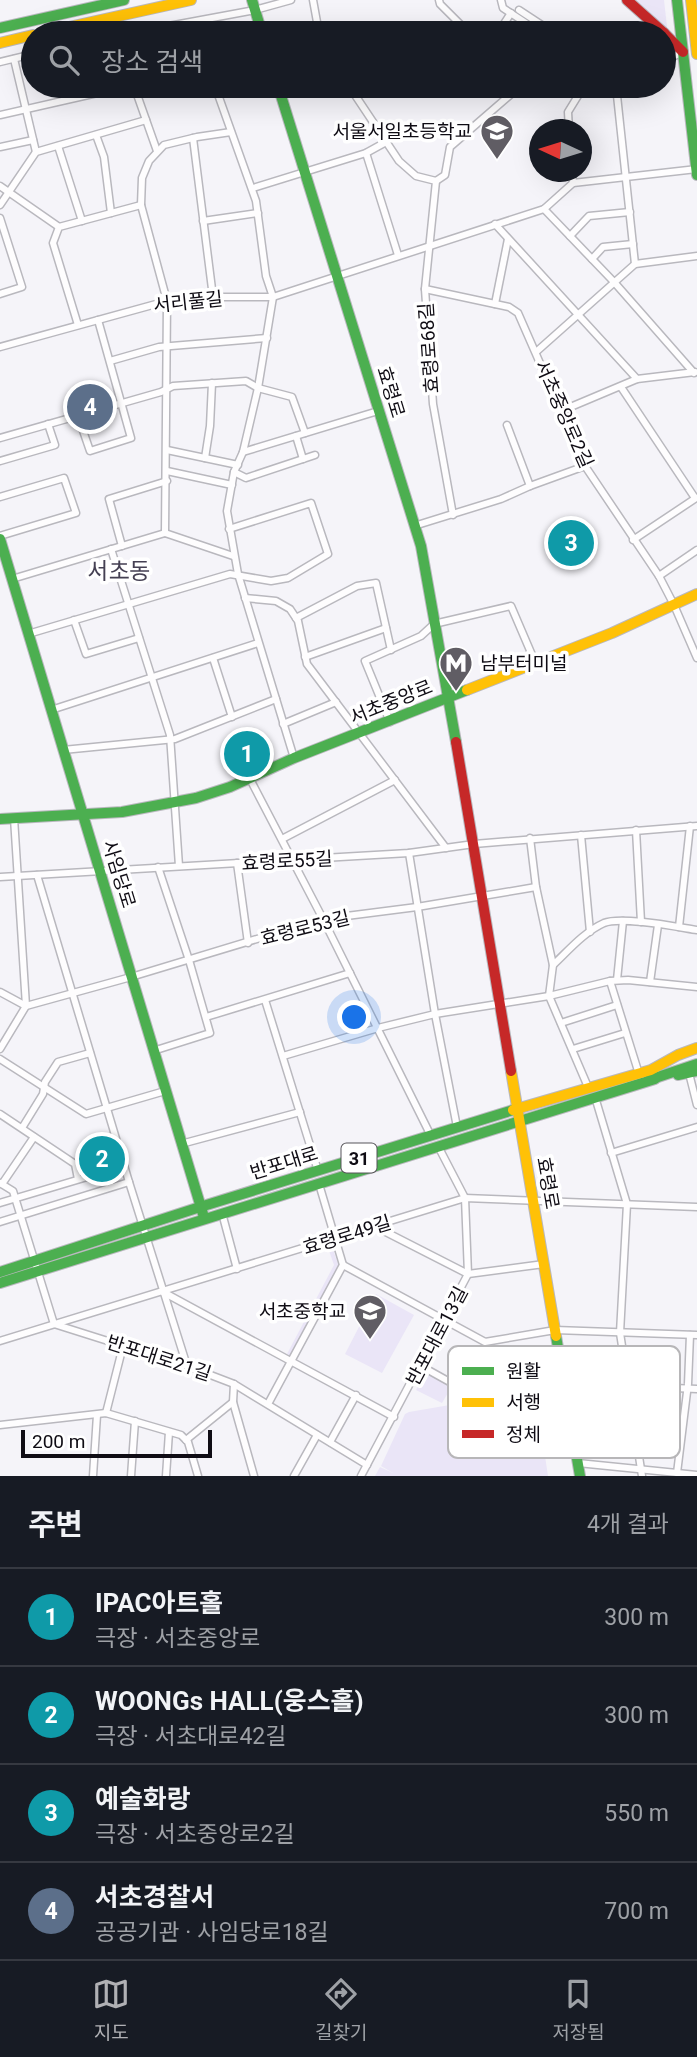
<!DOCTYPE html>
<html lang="ko">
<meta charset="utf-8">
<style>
body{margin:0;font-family:Roboto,"Noto Sans KR",sans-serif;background:#20242c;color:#f1f3f6}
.compass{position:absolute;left:529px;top:119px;width:63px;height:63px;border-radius:50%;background:#171b24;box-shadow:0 7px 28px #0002;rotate:274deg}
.scale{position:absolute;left:21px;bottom:18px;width:191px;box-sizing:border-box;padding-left:7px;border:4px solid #0f0c14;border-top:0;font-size:19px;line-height:24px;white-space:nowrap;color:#0f0c14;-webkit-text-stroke:5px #fff;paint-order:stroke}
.you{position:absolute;left:355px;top:1018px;width:24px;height:24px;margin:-18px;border:5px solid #fff;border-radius:50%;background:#1a73e8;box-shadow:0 0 0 10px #1a73e833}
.badge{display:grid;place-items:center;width:46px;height:46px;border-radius:50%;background:#b0b0b4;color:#fff;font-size:23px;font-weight:700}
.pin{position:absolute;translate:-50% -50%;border:4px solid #fff;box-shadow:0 2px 7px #0006}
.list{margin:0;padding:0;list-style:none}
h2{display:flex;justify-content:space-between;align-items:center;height:91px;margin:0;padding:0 28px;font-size:30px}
h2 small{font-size:23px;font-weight:400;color:#9ea1a6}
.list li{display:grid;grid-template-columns:46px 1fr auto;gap:21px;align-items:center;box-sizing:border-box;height:98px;padding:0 28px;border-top:2px solid #363941}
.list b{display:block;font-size:26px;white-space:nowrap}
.list p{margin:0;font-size:23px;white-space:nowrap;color:#9ea1a6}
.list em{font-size:23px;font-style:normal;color:#9ea1a6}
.icon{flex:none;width:38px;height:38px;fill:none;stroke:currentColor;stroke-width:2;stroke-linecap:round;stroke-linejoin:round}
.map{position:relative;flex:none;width:697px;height:1476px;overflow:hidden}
.search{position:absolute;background:#171b24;box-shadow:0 7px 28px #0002;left:21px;right:21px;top:21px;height:77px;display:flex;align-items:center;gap:18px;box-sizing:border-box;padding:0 24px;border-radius:38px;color:#9ea1a6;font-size:26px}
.sheet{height:483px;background:#171b24}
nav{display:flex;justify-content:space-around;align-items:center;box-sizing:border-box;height:98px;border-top:2px solid #363941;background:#171b24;font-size:19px;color:#9ea1a6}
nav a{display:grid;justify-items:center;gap:4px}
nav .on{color:#b0b0b4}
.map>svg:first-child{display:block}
</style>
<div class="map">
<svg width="697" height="1476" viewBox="0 0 697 1476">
<rect width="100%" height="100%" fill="#f5f4f9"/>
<g fill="#eae5f7">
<path d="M 632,0 L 664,0 L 668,35 Z"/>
<path d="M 331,1244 L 339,1267 L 291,1356 L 287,1354 L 334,1265 L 327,1245 Z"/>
<path d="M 376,1294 L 414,1315 L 382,1373 L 345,1354 Z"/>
<path d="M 426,1371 L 452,1386 L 442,1403 L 416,1390 Z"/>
<path d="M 536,1396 L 548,1476 L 375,1476 L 380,1467 L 393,1473 L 381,1466 L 405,1414 L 409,1412 L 473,1401 L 481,1404 Z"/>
</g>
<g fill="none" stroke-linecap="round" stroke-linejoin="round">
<defs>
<g id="street">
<path d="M 313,0 L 319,33"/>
<path d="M 439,0 L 440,4 L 469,33"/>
<path d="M 501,0 L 503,8 L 541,33"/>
<path d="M 519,10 L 554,33"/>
<path d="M 131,33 L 255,10 L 291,0"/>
<path d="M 498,33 L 511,13"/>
<path d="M 14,59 L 36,152"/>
<path d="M 664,61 L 683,52"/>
<path d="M 0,62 L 33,54"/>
<path d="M 134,86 L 157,151"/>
<path d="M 215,86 L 256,201 L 266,276 L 273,297 L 258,388 L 243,452 L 234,472 L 227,511 L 238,574 L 294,758"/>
<path d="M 349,86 L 399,161 L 416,176 L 436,181 L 425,289 L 433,404 L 453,515"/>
<path d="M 616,86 L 635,264"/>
<path d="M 0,115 L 128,86"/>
<path d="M 569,130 L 568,112 L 584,86"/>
<path d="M 96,135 L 104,157 L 111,213"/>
<path d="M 193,138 L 213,297"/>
<path d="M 58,146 L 82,221"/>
<path d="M 0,147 L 33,140"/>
<path d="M 366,153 L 398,255"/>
<path d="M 572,172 L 573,183"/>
<path d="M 436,181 L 445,175 L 450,147 L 517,89 L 518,86"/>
<path d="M 0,186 L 59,227"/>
<path d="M 253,188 L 366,153 L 386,142"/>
<path d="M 0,205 L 36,152 L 146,120"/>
<path d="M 544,209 L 614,282 L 694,373"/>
<path d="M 0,218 L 22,287 L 0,294"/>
<path d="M 203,221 L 258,213"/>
<path d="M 495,224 L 637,379"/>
<path d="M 570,236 L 589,216 L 630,212"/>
<path d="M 592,259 L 603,247 L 633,244"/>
<path d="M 425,289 L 509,307 L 518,313 L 585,466 L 659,576 L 674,605 L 697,658"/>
<path d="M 495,304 L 508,239"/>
<path d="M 78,325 L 53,243 L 59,227 L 141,205"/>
<path d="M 0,347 L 167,301 L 213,297 L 273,297 L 544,209 L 573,183 L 697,169"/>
<path d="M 536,352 L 635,264 L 697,256"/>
<path d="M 110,361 L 159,347 L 267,338"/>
<path d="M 621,387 L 695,498"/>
<path d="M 561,411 L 637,379 L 695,372"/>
<path d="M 78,416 L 90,451 L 131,438 L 98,320"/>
<path d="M 507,425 L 530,486"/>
<path d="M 296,436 L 303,459"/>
<path d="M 0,438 L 161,392 L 173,386 L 246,381 L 258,388 L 292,397 L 305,433"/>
<path d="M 167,450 L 238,465"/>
<path d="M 243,452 L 378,411"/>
<path d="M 205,458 L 210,426 L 212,383"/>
<path d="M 0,461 L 55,445 L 48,424"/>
<path d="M 167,471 L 232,485"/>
<path d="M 234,472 L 246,478 L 315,455"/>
<path d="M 0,497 L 64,478 L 76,513 L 0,536"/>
<path d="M 414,526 L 501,499 L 530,486 L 585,466"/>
<path d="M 165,533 L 167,301 L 141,205 L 142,178 L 149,161 L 164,145 L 197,137 L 231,132"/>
<path d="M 165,533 L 233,556"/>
<path d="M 633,540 L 696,498"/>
<path d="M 122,546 L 109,499 L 167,481"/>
<path d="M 111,549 L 170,735 L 179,866"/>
<path d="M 659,576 L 697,550"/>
<path d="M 12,579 L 165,533"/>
<path d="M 245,598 L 276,601 L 290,609 L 298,621 L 307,664 L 446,848"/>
<path d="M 296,618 L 357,586 L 376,583 L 391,650"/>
<path d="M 74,620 L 86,654 L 139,638"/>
<path d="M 28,634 L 230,574 L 271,581 L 288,578 L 328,554 L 311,503 L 229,529"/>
<path d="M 305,657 L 386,628"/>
<path d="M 213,658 L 232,717"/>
<path d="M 51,710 L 258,643"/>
<path d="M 390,722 L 365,661 L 421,636 L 434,624 L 511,606 L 535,662"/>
<path d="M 283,724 L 336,702"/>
<path d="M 63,750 L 175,739 L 276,699"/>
<path d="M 250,779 L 323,919 L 431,1136"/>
<path d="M 636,830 L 641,922"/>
<path d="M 581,835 L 590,932"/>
<path d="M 530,838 L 536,887 L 553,965 L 549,996 L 588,1087"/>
<path d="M 282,839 L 395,780"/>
<path d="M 409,853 L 435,1014 L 457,1127"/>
<path d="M 237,863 L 248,943"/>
<path d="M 37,875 L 129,1182 L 187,1366"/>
<path d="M 0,877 L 409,853 L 474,844 L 697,826"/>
<path d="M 679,927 L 690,826"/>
<path d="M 553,965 C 568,951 584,932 604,923 C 621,916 677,927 697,930"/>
<path d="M 617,980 L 623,921"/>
<path d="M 610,981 L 639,1074"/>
<path d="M 650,982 L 658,925"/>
<path d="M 0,992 L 26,1006 L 131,977 L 323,919 L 417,907 L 536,887"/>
<path d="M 265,1000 L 318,1171"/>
<path d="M 206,1017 L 350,973"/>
<path d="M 561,1023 L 617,1005"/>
<path d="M 0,1049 L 26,1006 L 14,818"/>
<path d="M 573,1049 L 625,1033"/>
<path d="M 153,1051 L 210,1033 L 189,960 L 158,867"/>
<path d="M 283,1056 L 378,1028 L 435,1014 L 549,996 L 610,981 L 628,980 L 697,987"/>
<path d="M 0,1059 L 86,1114 L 165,1091"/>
<path d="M 689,1073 L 697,1105"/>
<path d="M 595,1097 L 627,1204 L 620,1333 L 642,1476"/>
<path d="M 0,1114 L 75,1164 L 78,1179"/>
<path d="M 22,1128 L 43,1094 L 45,1082 L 58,1062 L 90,1053"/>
<path d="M 181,1144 L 300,1112"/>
<path d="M 611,1153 L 697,1127"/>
<path d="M 0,1183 L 13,1191 L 54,1324 L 187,1366 L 234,1384 L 367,1465"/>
<path d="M 2,1184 L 34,1137"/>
<path d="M 0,1203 L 124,1166"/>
<path d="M 222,1213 L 237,1269"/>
<path d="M 0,1222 L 129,1182"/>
<path d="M 374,1226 L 468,1274 L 544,1264"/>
<path d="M 343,1265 L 485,1342 L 555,1330 L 697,1335"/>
<path d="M 163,1292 L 394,1417"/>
<path d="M 0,1341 L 465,1198 L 697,1207"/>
<path d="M 421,1366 L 482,1400 L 564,1386"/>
<path d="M 234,1384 L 233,1402 L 254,1476"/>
<path d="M 630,1386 L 697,1389"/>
<path d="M 268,1404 L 343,1265 L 319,1184"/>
<path d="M 106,1413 L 123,1346"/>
<path d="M 0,1425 L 106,1413 L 181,1435 L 188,1442 L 198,1476"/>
<path d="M 186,1440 L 233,1402"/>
<path d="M 330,1442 L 356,1395"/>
<path d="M 578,1463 L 697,1475"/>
<path d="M 677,1473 L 688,1384 L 690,1335"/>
<path d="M 93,1476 L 97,1415"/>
<path d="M 131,1476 L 135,1421"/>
<path d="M 166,1476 L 169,1432"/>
<path d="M 294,1476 L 317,1435"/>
<path d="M 361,1476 L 468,1274 L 465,1198 L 439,1148"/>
</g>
<g id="fast">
<path d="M 252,0 L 262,33"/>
<path d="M 677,0 L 697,175"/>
<path d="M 0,28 L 124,0"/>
<path d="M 278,86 L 421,546 L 456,742"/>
<path d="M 0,539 L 203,1214"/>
<path d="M 0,819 L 122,812 L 196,798 L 230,787 L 294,758 L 467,690"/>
<path d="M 678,1075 L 697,1071"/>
<path d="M 649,1080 L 697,1064"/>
<path d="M 0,1272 L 200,1207 L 513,1110"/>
<path d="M 0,1283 L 655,1079"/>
<path d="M 556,1336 L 580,1476"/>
</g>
<g id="slow">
<path d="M 691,0 L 697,54"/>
<path d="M 42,33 L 191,0"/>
<path d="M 0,43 L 33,35"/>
<path d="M 467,690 L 612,633 L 697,594"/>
<path d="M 511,1071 L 556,1336"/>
<path d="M 513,1110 L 651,1070 L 678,1055 L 697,1048"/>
</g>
<g id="jam">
<path d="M 627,0 L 664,33"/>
<path d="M 664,33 L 683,52"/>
<path d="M 456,742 L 511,1071"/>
</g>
</defs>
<use href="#street" stroke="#b9b8be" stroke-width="9"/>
<use href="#fast" stroke="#b9b8be" stroke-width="12"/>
<use href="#slow" stroke="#b9b8be" stroke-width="12"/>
<use href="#jam" stroke="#b9b8be" stroke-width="12"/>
<use href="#street" stroke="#fefdfe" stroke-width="6"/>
<use href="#fast" stroke="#4caf50" stroke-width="10"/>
<use href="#slow" stroke="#ffc107" stroke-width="10"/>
<use href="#jam" stroke="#c62828" stroke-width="10"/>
</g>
<defs>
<symbol id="school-pin" viewBox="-11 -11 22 30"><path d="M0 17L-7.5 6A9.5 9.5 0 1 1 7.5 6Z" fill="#605d64" stroke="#fff"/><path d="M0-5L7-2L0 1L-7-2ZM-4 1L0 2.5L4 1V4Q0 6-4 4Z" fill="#fff"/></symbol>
<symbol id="metro-pin" viewBox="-11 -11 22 30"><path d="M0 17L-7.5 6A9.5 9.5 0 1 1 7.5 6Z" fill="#605d64" stroke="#fff"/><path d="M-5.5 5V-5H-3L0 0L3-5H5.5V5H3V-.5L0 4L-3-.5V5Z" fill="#fff"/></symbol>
</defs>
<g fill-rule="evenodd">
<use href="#school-pin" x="478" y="112" width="38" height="52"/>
<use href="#metro-pin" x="437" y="644" width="38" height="52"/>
<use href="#school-pin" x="351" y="1292" width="38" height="52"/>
</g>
<g text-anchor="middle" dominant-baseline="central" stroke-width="7" stroke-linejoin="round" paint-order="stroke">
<rect fill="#fff" stroke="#57555a" stroke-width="2" x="341.5" y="1143.5" width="35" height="29" rx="5"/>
<g font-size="18" font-weight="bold" fill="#0f0c14">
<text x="359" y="1158">31</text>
</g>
<g font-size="19" fill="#0f0c14" stroke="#fff" text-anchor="end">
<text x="472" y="131">서울서일초등학교</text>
<text x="480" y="663" text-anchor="start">남부터미널</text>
<text x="346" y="1311">서초중학교</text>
</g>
<g font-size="19" fill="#0f0c14" stroke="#fff">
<text transform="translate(188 302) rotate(-6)">서리풀길</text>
<text transform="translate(429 348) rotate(-94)">효령로68길</text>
<text transform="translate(391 392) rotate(73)">효령로</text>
<text transform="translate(564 414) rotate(66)">서초중앙로2길</text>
<text transform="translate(391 702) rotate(-22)">서초중앙로</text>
<text transform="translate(287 861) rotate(-3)">효령로55길</text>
<text transform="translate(119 874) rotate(73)">사임당로</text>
<text transform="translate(305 928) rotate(-14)">효령로53길</text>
<text transform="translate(284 1163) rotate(-17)">반포대로</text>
<text transform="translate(548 1183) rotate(80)">효령로</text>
<text transform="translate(347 1235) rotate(-17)">효령로49길</text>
<text transform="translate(437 1336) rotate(-62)">반포대로13길</text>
<text transform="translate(159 1358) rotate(18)">반포대로21길</text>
</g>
<g font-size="23" fill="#454053" stroke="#fff">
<text x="119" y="571">서초동</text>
</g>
</g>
<rect x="448" y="1346" width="232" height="112" rx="10" fill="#fff" stroke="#b7b6b8" stroke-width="2"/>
<rect x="462" y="1367" width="32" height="8" fill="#4caf50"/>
<rect x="462" y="1398" width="32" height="9" fill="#ffc107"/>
<rect x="462" y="1430" width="32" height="8" fill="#c62828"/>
<g font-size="19" fill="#0f0c14">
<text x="506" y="1378">원활</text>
<text x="506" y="1409">서행</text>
<text x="506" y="1441">정체</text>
</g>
</svg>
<svg class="compass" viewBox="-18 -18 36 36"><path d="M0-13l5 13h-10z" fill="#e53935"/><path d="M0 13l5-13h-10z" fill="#9ea1a6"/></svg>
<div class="scale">200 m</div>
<div class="you"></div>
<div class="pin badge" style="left:247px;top:754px;background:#0f9aa8">1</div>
<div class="pin badge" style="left:102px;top:1159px;background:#0f9aa8">2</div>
<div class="pin badge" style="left:571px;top:543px;background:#0f9aa8">3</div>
<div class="pin badge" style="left:90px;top:407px;background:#5c6f8a">4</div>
<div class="search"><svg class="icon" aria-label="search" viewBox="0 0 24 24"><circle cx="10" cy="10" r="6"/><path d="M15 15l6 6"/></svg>장소 검색</div>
</div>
<section class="sheet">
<h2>주변<small>4개 결과</small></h2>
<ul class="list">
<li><span class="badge" style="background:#0f9aa8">1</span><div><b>IPAC아트홀</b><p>극장 · 서초중앙로</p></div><em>300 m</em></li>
<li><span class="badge" style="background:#0f9aa8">2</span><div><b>WOONGs HALL(웅스홀)</b><p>극장 · 서초대로42길</p></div><em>300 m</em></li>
<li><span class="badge" style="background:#0f9aa8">3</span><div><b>예술화랑</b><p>극장 · 서초중앙로2길</p></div><em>550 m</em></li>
<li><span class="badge" style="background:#5c6f8a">4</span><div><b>서초경찰서</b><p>공공기관 · 사임당로18길</p></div><em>700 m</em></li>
</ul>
</section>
<nav>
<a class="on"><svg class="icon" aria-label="map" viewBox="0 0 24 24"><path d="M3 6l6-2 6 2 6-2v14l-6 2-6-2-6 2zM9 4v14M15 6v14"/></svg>지도</a>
<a><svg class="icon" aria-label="directions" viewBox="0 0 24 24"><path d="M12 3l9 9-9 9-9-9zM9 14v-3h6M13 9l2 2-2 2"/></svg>길찾기</a>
<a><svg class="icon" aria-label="saved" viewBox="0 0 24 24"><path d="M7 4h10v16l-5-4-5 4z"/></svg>저장됨</a>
</nav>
